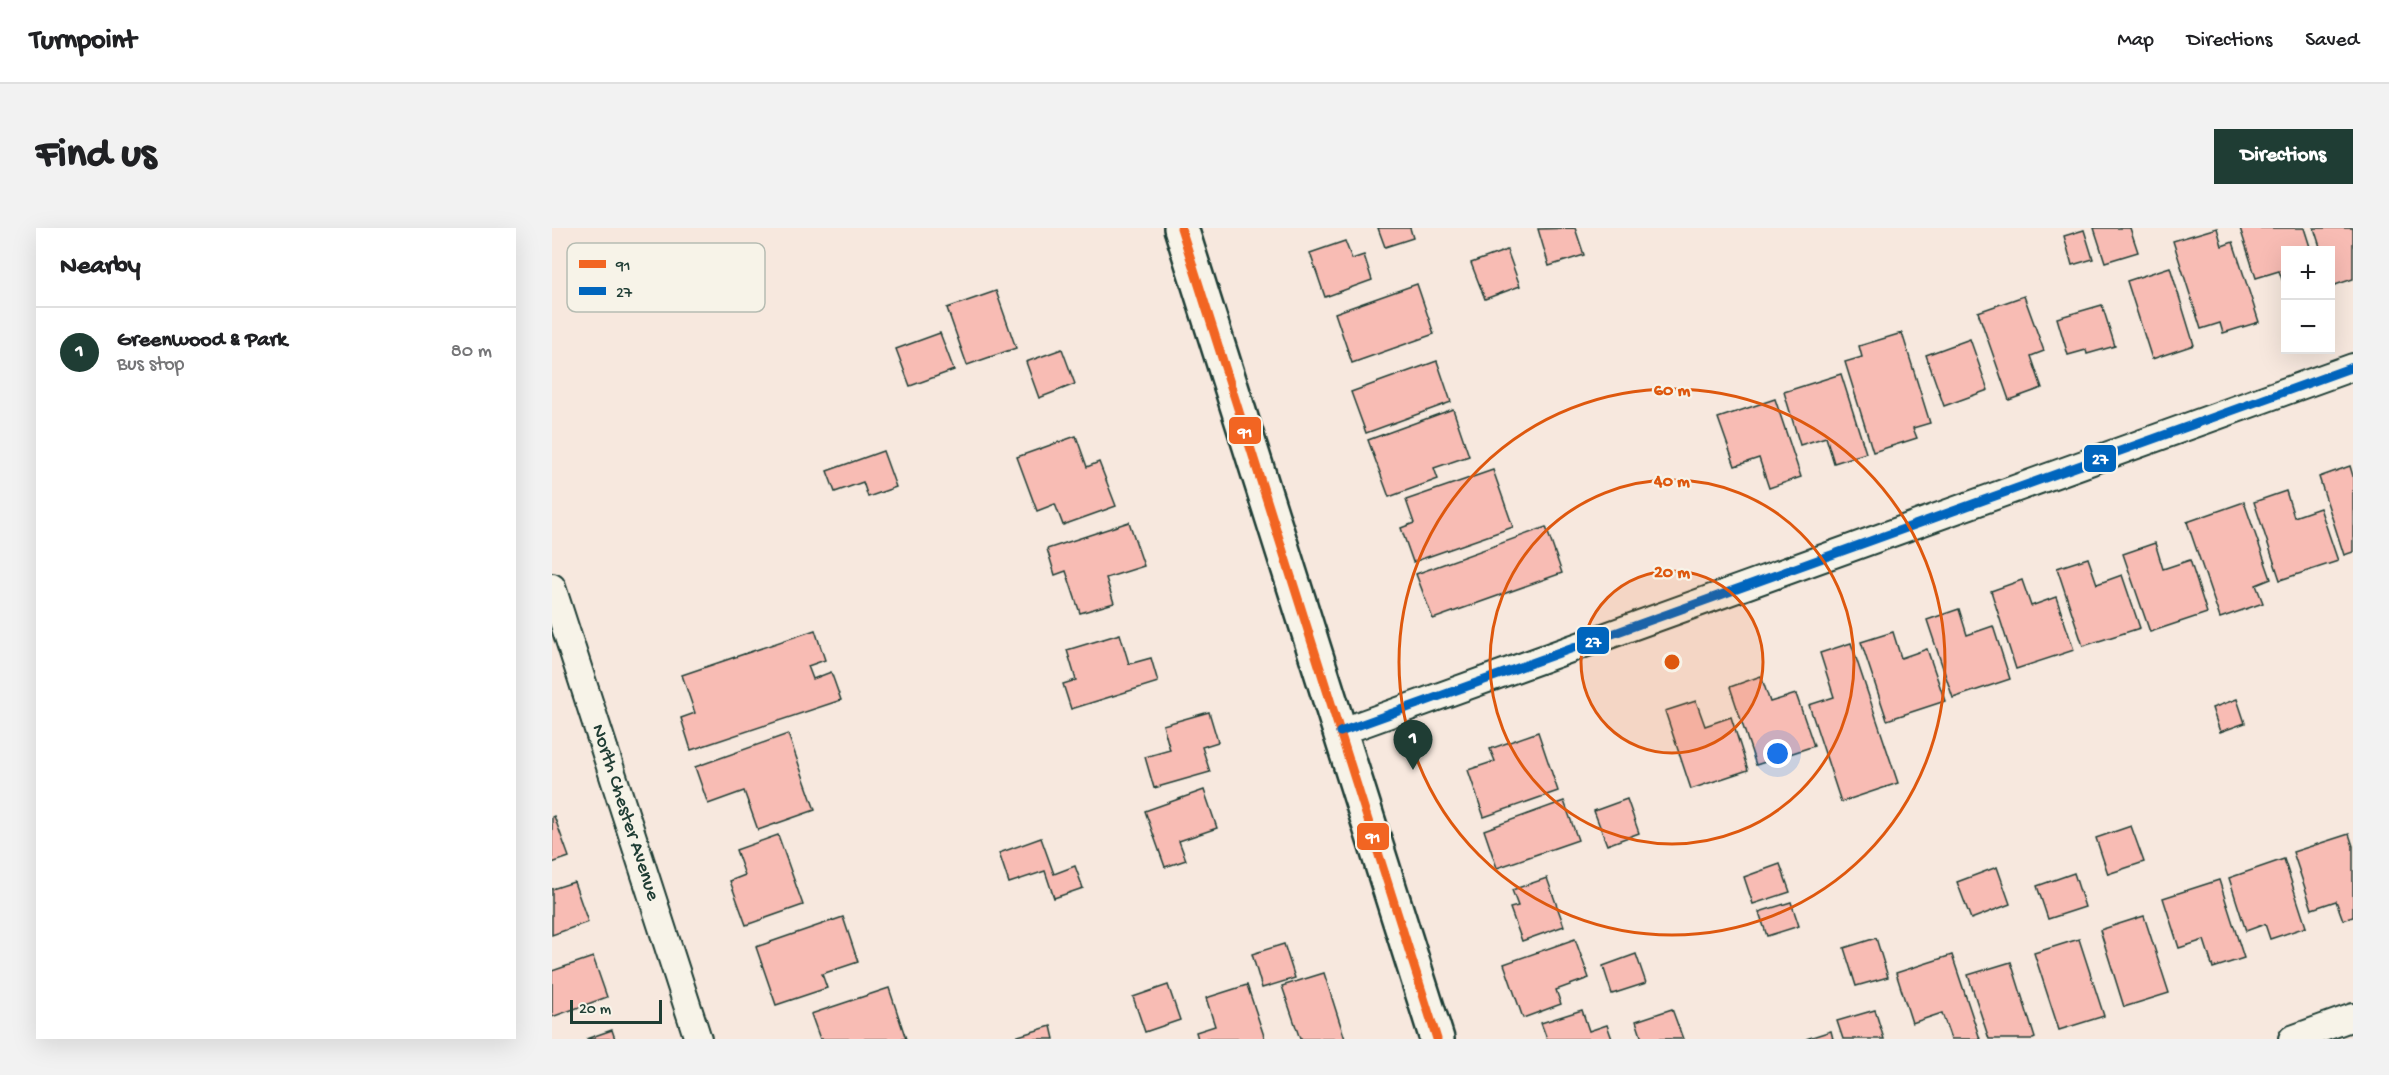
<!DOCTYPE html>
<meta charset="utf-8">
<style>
body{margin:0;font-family:"Gochi Hand",sans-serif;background:#f2f2f2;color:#202124}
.controls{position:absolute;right:18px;top:18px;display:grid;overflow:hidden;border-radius:0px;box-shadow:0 6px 24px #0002}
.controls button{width:54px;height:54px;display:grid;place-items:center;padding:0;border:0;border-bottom:2px solid #e0e0e0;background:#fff;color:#202124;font:30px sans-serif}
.scale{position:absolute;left:18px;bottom:15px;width:92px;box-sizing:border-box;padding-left:6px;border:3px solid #1f3d34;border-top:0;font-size:16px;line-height:21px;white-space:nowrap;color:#1f3d34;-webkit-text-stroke:4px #f7f3e8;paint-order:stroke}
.you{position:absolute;left:1226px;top:526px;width:21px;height:21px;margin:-15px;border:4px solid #fff;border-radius:50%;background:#1a73e8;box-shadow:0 0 0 9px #1a73e833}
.badge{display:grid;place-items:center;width:39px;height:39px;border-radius:50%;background:#1f3d34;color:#fff;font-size:20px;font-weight:700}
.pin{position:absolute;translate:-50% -50px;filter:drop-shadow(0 2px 3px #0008)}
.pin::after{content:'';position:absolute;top:32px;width:21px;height:18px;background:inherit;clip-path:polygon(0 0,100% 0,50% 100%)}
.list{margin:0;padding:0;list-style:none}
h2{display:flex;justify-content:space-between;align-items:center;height:78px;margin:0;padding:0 24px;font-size:26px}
h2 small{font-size:20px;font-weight:400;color:#757577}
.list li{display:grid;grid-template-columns:39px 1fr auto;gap:18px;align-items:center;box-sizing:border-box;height:90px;padding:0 24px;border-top:2px solid #e0e0e0}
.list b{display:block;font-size:22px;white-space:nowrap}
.list p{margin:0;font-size:20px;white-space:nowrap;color:#757577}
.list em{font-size:20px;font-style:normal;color:#757577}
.map{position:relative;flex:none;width:1801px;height:811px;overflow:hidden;border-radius:0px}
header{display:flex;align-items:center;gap:36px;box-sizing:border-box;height:84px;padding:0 30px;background:#fff;border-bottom:2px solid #e0e0e0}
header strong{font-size:28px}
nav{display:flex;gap:33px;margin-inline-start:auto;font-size:21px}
.intro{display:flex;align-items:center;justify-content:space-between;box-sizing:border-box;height:144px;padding:0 36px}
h1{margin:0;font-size:42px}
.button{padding:15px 27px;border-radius:0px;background:#1f3d34;color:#fff;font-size:21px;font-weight:700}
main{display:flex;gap:36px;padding:0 36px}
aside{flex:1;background:#fff;border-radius:0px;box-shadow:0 6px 24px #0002}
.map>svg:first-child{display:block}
</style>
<header>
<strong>Turnpoint</strong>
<nav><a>Map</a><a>Directions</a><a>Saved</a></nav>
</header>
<div class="intro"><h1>Find us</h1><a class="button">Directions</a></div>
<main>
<aside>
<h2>Nearby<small></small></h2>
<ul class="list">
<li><span class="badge">1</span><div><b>Greenwood &amp; Park</b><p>Bus stop</p></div><em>80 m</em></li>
</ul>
</aside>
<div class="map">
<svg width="1801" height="811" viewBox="0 0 1801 811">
<rect width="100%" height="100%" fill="#f7e8de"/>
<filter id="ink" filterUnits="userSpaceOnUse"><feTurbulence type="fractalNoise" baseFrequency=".0167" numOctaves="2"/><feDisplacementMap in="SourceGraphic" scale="12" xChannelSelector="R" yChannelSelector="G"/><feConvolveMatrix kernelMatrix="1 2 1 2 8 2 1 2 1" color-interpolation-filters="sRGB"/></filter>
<g filter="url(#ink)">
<g fill="#f8bcb4" stroke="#1f3d34" stroke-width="1.5">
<path d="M 826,0 L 858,0 L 861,10 L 833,19 Z"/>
<path d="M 1023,0 L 1032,27 L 997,38 L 986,1 Z"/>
<path d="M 1542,0 L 1578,0 L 1586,24 L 1553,34 Z"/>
<path d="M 1665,0 L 1670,18 L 1681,14 L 1707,94 L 1671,105 L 1668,95 L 1649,101 L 1621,13 Z"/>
<path d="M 1688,0 L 1752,0 L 1759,22 L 1734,22 L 1734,62 L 1727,43 L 1704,50 Z"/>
<path d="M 1762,0 L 1801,0 L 1801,51 L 1780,58 L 1778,22 L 1769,22 Z"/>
<path d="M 1532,2 L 1541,31 L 1520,37 L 1512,8 Z"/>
<path d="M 793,13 L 800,31 L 812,27 L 820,52 L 773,69 L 758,25 Z"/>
<path d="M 955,22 L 968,58 L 933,71 L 919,35 Z"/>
<path d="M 1618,39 L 1642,117 L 1600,131 L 1575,53 Z"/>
<path d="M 865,56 L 882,106 L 800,135 L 783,85 Z"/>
<path d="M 444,63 L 464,120 L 415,137 L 395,80 Z"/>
<path d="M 1472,68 L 1492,123 L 1479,128 L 1490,160 L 1457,172 L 1426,84 Z"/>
<path d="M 1550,77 L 1563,118 L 1535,126 L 1534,122 L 1516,127 L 1505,90 Z"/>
<path d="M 388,105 L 402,142 L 358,158 L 344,121 Z"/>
<path d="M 1350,105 L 1378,195 L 1361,200 L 1365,210 L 1321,224 L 1293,134 L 1310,129 L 1307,118 Z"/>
<path d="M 1418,111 L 1436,162 L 1392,178 L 1374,127 Z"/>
<path d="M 510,121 L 523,156 L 487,170 L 474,134 Z"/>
<path d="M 885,133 L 899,174 L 814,205 L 799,164 Z"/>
<path d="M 1289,146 L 1314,225 L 1282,235 L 1274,209 L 1248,217 L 1232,164 Z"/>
<path d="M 1223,171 L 1249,249 L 1217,260 L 1207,230 L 1183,238 L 1166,190 Z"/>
<path d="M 901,181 L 917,228 L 882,240 L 886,251 L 837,269 L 816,212 Z"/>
<path d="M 524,208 L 535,239 L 547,234 L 564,278 L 511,297 L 503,276 L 485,283 L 465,229 Z"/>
<path d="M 331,223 L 344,259 L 316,269 L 311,254 L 283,264 L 275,243 Z"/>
<path d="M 1798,238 L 1801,248 L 1801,324 L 1792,327 L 1767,249 Z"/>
<path d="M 941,242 L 961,299 L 861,334 L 849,300 L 862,295 L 854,272 Z"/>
<path d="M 1734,263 L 1742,289 L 1768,280 L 1786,333 L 1728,352 L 1702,274 Z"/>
<path d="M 1692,274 L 1719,351 L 1704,357 L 1711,375 L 1668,390 L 1635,294 Z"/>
<path d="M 577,294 L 592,338 L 554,350 L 562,375 L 528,385 L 514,343 L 503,347 L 495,321 Z"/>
<path d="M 994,299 L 1010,345 L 881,391 L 864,346 Z"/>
<path d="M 1603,315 L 1611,341 L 1638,332 L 1655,385 L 1598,404 L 1571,326 Z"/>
<path d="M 1536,330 L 1545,356 L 1570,347 L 1588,400 L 1531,418 L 1505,340 Z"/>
<path d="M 1470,352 L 1479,378 L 1504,369 L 1522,422 L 1464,441 L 1439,363 Z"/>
<path d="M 1407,381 L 1415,407 L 1441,398 L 1458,451 L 1401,470 L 1375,392 Z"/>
<path d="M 263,402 L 273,432 L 256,438 L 261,451 L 279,444 L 289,472 L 139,522 L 129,490 L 143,485 L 130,447 Z"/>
<path d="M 1341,404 L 1349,430 L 1375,421 L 1393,473 L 1335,492 L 1309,414 Z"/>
<path d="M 568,406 L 577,436 L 599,430 L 606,454 L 519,481 L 511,456 L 524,452 L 515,422 Z"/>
<path d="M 1299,415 L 1346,555 L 1289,574 L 1257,477 L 1282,469 L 1268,425 Z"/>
<path d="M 1209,448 L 1218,474 L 1244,466 L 1262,518 L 1204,537 L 1178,459 Z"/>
<path d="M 1685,471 L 1693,495 L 1668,504 L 1660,480 Z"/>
<path d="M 1144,473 L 1153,498 L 1179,489 L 1196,542 L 1139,561 L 1113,483 Z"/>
<path d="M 657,484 L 666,514 L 650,519 L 658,544 L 602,560 L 593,529 L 618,522 L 611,497 Z"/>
<path d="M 986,504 L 1006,563 L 932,589 L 916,542 L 943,533 L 938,521 Z"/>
<path d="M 236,506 L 263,582 L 206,602 L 192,563 L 156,576 L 143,539 Z"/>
<path d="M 652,562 L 665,600 L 627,613 L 634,632 L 613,639 L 593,583 Z"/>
<path d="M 1075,571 L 1087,605 L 1055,617 L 1042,583 Z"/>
<path d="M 1012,573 L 1026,612 L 945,640 L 932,602 Z"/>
<path d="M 2,588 L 17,629 L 0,635 L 0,589 Z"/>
<path d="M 1579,598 L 1592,634 L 1556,646 L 1544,610 Z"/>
<path d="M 1797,606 L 1801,618 L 1801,689 L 1791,692 L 1784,673 L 1760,681 L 1741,624 Z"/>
<path d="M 226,607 L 251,677 L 194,697 L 178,653 L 193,647 L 184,622 Z"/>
<path d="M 489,610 L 502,646 L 523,638 L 531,660 L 502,670 L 493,643 L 457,655 L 447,625 Z"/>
<path d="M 1732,631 L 1754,699 L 1718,711 L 1713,696 L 1694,703 L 1677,650 Z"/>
<path d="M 1228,636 L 1238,664 L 1201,676 L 1192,649 Z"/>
<path d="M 1445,639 L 1458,676 L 1419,691 L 1405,654 Z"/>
<path d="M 1522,645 L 1533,679 L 1496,691 L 1485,658 Z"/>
<path d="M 995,650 L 1012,698 L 970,713 L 958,680 L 966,678 L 960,662 Z"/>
<path d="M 1667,652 L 1692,730 L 1661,740 L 1652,712 L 1627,720 L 1611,670 Z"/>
<path d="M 22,654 L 36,694 L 0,707 L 0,661 Z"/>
<path d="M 1239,674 L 1247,698 L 1215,708 L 1207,684 Z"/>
<path d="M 1592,688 L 1617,765 L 1572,779 L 1548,702 Z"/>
<path d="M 291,689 L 306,734 L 270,746 L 275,760 L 224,777 L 204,719 Z"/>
<path d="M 1324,710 L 1336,749 L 1304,758 L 1292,720 Z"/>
<path d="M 1023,711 L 1037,750 L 1004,762 L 1009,776 L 971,790 L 952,736 Z"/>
<path d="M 1527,711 L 1552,788 L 1507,802 L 1482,725 Z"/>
<path d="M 732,716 L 743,750 L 710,760 L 700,726 Z"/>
<path d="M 1084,726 L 1094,755 L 1060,766 L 1051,738 Z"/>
<path d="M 1400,727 L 1428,811 L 1399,811 L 1390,785 L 1360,795 L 1344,745 Z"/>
<path d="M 41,729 L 55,769 L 0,789 L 0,743 Z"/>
<path d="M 1459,734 L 1483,810 L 1481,811 L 1437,811 L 1416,747 Z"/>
<path d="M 772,745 L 793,811 L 748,811 L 730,758 Z"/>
<path d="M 616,757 L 628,792 L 593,804 L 581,769 Z"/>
<path d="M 695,757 L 713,811 L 646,811 L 644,804 L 663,798 L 654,770 Z"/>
<path d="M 337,760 L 354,811 L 268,811 L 259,786 Z"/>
<path d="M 1120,781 L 1131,811 L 1090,811 L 1084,793 Z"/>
<path d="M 1030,782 L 1037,803 L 1055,797 L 1060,811 L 995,811 L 989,795 Z"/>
<path d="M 1323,782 L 1332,811 L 1291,811 L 1285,793 Z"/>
<path d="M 499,798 L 502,811 L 464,811 L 463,809 Z"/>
<path d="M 60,802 L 63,811 L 34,811 Z"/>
<path d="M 1279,803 L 1281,811 L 1254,811 Z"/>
</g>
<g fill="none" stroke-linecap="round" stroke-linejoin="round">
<defs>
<g id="street">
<path id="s1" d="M 0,359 L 146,811"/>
<path d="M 788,504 L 1801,139"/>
<path d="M 1740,811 L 1801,789"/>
</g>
<path id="secondary" d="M 629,0 L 885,811"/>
</defs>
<use href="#street" stroke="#1f3d34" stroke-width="30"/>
<use href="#secondary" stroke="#1f3d34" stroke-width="38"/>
<use href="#street" stroke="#f7f3e8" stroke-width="26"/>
<use href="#secondary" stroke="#f7f3e8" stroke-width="33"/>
<defs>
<path id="bus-1" d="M 629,0 L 885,811"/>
<path id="bus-2" d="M 788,504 L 1801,139"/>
</defs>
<use href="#bus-1" stroke="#f7f3e8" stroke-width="14"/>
<use href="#bus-2" stroke="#f7f3e8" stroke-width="14"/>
<use href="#bus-1" stroke="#f26522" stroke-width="9"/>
<use href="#bus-2" stroke="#0065bd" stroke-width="9"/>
</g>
</g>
<circle cx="1120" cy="434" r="91" fill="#de580e" fill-opacity=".12"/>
<g fill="none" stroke="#de580e" stroke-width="3">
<circle cx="1120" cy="434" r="91"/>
<circle cx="1120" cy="434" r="182"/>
<circle cx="1120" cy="434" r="273"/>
</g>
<g text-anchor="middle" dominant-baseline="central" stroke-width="4.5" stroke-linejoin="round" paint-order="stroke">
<g font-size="20" fill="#1f3d34" stroke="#f7f3e8">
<text stroke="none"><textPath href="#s1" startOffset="237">North Chester Avenue</textPath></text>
</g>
</g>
<rect x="15" y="15" width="198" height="69" rx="9" fill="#f7f3e8" stroke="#b6bcb2" stroke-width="1.5"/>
<rect x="27" y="32" width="27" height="8" fill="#f26522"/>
<rect x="27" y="59" width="27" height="8" fill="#0065bd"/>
<g font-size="16" fill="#1f3d34">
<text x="64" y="42">91</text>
<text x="64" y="69">27</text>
</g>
<circle cx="1120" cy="434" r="9" fill="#de580e" stroke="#f7f3e8" stroke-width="3"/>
<g font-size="18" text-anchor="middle" font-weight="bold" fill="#de580e" stroke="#f7f3e8" stroke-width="4.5" stroke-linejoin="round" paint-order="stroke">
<text x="1120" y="167">60 m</text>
<text x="1120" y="258">40 m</text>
<text x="1120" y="349">20 m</text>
</g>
<g stroke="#f7f3e8" stroke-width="2">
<rect x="676" y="188" width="34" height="29" rx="6" fill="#f26522"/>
<rect x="1531" y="216" width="34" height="29" rx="6" fill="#0065bd"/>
<rect x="1024" y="398" width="34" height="29" rx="6" fill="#0065bd"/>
<rect x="804" y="594" width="34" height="29" rx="6" fill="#f26522"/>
</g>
<g font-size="16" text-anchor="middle" font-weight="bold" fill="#fff">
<text x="693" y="209">91</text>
<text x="1548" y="236">27</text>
<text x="1041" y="419">27</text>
<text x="821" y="614">91</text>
</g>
</svg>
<div class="controls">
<button>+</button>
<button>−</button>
</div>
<div class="scale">20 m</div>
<div class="you"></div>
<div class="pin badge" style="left:861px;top:542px">1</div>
</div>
</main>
